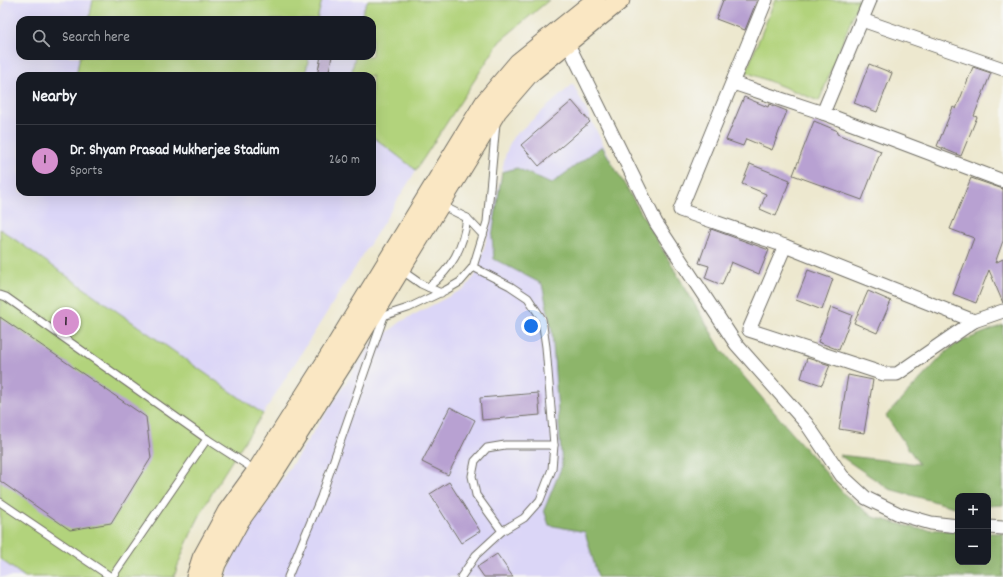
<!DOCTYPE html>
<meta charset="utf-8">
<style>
body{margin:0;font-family:Dekko,sans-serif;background:#20242c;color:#f1f3f6}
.controls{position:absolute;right:12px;bottom:12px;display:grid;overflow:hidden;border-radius:8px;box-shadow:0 4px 16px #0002}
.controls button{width:36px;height:36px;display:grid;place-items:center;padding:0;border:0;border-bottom:1px solid #363941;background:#171b24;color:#f1f3f6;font:20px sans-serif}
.you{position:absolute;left:531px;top:326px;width:14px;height:14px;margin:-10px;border:3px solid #fff;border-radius:50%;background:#1a73e8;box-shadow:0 0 0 6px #1a73e833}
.badge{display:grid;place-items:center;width:26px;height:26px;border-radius:50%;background:#d690ce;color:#111;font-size:13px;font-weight:700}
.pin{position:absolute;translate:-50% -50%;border:2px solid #fff;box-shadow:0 1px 4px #0006}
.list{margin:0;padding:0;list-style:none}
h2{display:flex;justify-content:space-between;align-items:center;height:52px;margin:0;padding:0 16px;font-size:17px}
h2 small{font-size:13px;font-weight:400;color:#9ea1a6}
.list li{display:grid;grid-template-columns:26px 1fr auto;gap:12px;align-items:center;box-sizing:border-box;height:72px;padding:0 16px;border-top:1px solid #363941}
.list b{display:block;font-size:15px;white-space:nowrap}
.list p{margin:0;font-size:13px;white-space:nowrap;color:#9ea1a6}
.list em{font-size:13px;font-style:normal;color:#9ea1a6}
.icon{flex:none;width:22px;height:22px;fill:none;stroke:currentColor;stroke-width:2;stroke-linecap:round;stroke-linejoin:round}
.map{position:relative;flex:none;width:1003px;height:577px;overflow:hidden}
.search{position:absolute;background:#171b24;box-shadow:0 4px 16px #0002;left:16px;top:16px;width:360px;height:44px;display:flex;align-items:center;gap:10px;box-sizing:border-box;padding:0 14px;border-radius:12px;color:#9ea1a6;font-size:15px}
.panel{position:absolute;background:#171b24;box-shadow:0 4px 16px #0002;left:16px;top:72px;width:360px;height:124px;border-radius:12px}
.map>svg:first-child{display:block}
</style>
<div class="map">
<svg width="1003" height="577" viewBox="0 0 1003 577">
<rect width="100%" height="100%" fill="#f6f6f2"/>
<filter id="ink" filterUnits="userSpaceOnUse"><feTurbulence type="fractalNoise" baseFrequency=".025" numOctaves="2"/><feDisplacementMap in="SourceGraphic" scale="8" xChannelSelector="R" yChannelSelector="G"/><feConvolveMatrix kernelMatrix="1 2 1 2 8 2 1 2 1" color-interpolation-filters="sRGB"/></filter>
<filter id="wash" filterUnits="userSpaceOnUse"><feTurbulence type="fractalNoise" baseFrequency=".012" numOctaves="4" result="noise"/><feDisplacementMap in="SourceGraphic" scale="16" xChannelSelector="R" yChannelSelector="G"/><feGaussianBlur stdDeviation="0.9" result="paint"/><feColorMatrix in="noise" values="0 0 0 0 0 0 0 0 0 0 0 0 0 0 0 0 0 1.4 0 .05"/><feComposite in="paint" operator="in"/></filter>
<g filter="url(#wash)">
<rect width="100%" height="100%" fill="#ede8cf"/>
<g fill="#dbd6f7" fill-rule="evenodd">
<path d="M 4,0 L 549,0 L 500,41 L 456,107 L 263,414 L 220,478 L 184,547 L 174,577 L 0,577 L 0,15 ZM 20,20 L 372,20 L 372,56 L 20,56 ZM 20,76 L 372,76 L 372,192 L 20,192 Z"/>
<path d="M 573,84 L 711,359 L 727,577 L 226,577 L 236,549 L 371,345 L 402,321 L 465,288 L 475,276 L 485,245 L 506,153 L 513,137 Z"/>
</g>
<g fill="#b2d37b" stroke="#6e7f53">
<path d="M 93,0 L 322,0 L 317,20 L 89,20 Z"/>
<path d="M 368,0 L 549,0 L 500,41 L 416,170 L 372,136 L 372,76 L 351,76 L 355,56 L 372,56 L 372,20 L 361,20 L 363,10 Z"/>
<path d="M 775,0 L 859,0 L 819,101 L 746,72 Z"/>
<path d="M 80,56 L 309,56 L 305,76 L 76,76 Z"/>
<path d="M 0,229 L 263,414 C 228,466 193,517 174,577 L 25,577 L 0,559 Z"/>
</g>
<g fill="#8db56b" stroke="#5c704b">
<path d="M 602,146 L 722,351 L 844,494 L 873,517 L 919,529 L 958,531 L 958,562 L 988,562 L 988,533 L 1003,533 L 1003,577 L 598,577 L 585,532 L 549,525 L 544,510 L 562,466 L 552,331 L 542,284 L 494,259 L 492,237 L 502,172 L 517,168 L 551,184 Z"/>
<path d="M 1003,325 L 1003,505 L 988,506 L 988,496 L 958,496 L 958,508 L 889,489 L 839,455 L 919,464 L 886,416 L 946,352 L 958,343 Z"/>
</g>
<g id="blocks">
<g fill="#b8a1d2">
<path d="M 723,0 L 757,0 L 745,30 L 716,19 Z"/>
<path d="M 321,56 L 332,56 L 328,76 L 317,76 Z"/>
<path d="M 869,64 L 892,73 L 877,112 L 854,103 Z"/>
<path d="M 973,67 L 991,73 L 974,116 L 977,117 L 961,156 L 937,146 L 953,107 L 956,109 Z"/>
<path d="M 744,97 L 768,107 L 769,104 L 787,111 L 772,150 L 746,139 L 743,146 L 726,140 Z"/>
<path d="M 572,101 L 590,122 L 539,166 L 521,145 Z"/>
<path d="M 814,121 L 838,131 L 837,134 L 881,151 L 862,200 L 793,175 Z"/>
<path d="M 750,164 L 790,180 L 776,216 L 760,209 L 766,194 L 742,184 Z"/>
<path d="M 971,178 L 1003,189 L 1003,241 L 995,263 L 1003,259 L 1003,303 L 989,270 L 976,303 L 953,294 L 974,238 L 950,229 Z"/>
<path d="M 711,229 L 769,250 L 759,274 L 731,262 L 722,285 L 705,278 L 709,266 L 699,263 Z"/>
<path d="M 808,270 L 833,279 L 822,310 L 796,300 Z"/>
<path d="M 868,291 L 891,301 L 877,333 L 854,323 Z"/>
<path d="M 831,307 L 852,315 L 839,350 L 818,342 Z"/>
<path d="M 0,317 L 146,417 L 151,458 L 111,523 L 70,530 L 0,481 Z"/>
<path d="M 807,358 L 830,365 L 822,385 L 801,378 Z"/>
<path d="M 848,375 L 873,380 L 864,433 L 839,429 Z"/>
<path d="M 538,393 L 540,415 L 482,420 L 480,398 Z"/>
<path d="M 450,407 L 475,420 L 448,475 L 422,462 Z"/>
<path d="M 449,482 L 480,531 L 461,543 L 430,494 Z"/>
<path d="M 497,554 L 513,577 L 484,577 L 477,567 Z"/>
</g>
</g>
</g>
<g filter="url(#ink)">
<use href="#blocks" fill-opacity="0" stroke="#6f6d64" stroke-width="1"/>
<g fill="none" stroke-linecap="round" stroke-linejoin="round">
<defs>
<g id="service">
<path d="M 441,205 L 467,218 L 483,235"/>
<path d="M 401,270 L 421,284 L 441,293"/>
<path d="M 428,287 C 452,269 463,248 467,218"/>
<path d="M 0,295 L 6,297 L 207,439 L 255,470"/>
<path d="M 380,317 L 408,308 L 446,290 L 460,282 L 473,267 L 487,222 L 496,123"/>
<path d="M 0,502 L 111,577"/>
<path d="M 502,531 L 476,495 L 472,476 L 475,461 L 487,448 L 505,445 L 554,445"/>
<path d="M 112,577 L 207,439"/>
<path d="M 288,577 L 321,497 L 384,316"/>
<path d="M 461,577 L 476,555 L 502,531 L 524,518 L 540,500 L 552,469 L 554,445 L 546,347 L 542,319 L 528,298 L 510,286 L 473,267"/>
</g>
<g id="minor">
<path d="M 766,0 L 680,210 L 785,246 L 974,321 L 1003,311"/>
<path d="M 862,20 L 1003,69"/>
<path d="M 567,42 L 656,223 L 736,344 L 806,423 L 842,476 L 866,498 L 899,514 L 931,523 L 958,526"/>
<path d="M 733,83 L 823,113 L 1003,181"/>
<path d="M 823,113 L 870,0"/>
<path d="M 785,246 L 749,330 L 884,374 L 897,374 L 974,321"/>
<path d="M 988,527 L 1003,528"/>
</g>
<g id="secondary">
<path d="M 196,577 L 202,558 L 227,512 L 256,472 L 332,352 L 485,102 L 518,63 L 596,0"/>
<path d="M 212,577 L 216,564 L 240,520 L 268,481 L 345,360 L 497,111 L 529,74 L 620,0"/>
</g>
</defs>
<use href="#service" stroke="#6f6d64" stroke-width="9"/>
<use href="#minor" stroke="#6f6d64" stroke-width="15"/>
<use href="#secondary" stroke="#6f6d64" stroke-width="21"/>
<use href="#service" stroke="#fff" stroke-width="7"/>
<use href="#minor" stroke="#fff" stroke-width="13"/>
<use href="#secondary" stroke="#fae7c3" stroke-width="19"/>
</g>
</g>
</svg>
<div class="controls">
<button>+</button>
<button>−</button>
</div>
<div class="you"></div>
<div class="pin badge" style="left:66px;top:322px">1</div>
<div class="search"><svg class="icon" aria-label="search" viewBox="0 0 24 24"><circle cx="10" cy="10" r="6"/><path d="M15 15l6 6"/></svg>Search here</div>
<section class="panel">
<h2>Nearby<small></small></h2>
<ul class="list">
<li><span class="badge">1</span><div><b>Dr. Shyam Prasad Mukherjee Stadium</b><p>Sports</p></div><em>260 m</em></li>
</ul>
</section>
</div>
